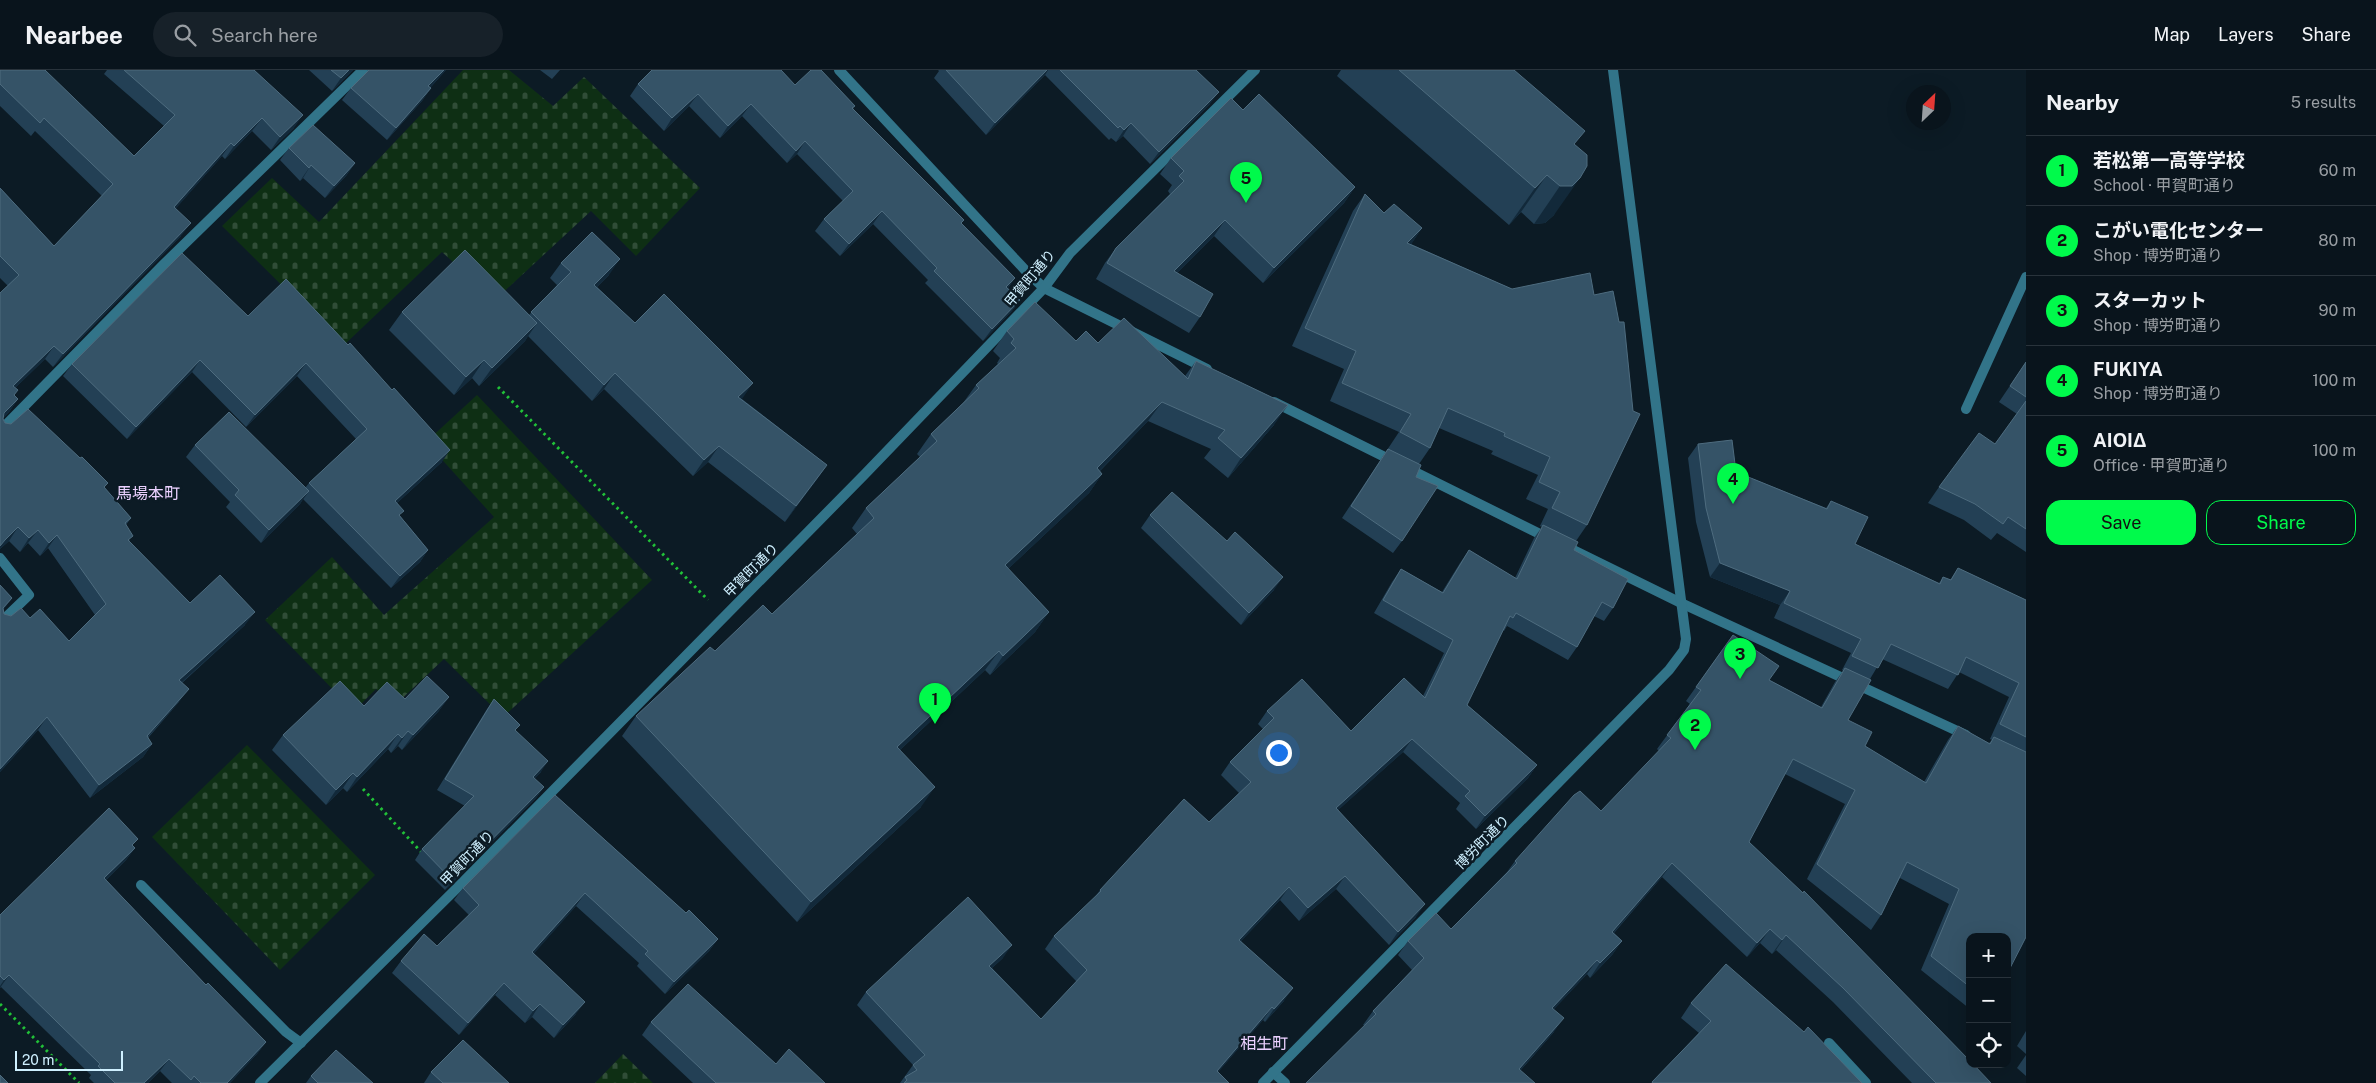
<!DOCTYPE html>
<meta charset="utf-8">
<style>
body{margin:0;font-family:"Public Sans","Noto Sans JP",sans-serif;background:#172129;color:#f1f3f6}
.controls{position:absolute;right:15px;bottom:15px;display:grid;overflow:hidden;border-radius:10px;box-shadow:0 5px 20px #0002}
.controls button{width:45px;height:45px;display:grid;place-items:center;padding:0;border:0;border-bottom:1px solid #29333b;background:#09141c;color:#f1f3f6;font:25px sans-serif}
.compass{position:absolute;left:1906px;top:15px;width:45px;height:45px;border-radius:50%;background:#09141c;box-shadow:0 5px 20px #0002;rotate:25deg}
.scale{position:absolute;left:15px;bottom:12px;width:108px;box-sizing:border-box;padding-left:5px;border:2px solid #cff0ff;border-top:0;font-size:14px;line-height:18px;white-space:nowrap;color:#cff0ff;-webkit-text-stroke:4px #0c1b25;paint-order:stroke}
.you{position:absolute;left:1278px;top:682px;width:18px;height:18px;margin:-12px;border:4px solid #fff;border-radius:50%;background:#1a73e8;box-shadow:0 0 0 8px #1a73e833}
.badge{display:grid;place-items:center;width:32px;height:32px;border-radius:50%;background:#00fa4b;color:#111;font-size:16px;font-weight:700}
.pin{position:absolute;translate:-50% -41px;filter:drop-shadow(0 1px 2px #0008)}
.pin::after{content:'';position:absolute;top:26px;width:18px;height:15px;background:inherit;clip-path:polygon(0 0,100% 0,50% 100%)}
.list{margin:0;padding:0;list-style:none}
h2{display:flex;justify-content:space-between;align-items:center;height:65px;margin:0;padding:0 20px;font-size:21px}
h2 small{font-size:16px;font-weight:400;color:#999ea3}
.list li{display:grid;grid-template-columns:32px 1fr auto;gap:15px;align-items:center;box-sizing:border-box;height:70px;padding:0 20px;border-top:1px solid #29333b}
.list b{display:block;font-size:19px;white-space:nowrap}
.list p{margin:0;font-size:16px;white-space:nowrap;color:#999ea3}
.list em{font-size:16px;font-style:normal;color:#999ea3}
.actions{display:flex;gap:10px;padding:15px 20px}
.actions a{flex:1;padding:11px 0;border:1px solid #00fa4b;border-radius:15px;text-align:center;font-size:18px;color:#00fa4b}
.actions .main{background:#00fa4b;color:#111}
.icon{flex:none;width:28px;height:28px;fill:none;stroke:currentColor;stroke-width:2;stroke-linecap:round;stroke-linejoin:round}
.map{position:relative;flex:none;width:2026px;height:1013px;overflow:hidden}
header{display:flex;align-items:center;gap:30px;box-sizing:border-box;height:70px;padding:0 25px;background:#09141c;border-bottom:1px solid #29333b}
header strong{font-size:24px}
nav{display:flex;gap:28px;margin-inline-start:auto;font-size:18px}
.search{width:350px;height:45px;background:#172129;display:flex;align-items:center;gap:12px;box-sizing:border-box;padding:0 18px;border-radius:28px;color:#999ea3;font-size:19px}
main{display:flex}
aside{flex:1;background:#09141c}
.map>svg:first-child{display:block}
</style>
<header>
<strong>Nearbee</strong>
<div class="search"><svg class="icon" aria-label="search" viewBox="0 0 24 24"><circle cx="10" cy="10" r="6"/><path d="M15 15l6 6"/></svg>Search here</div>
<nav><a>Map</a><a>Layers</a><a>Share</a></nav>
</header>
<main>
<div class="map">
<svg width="2026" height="1013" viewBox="0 0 2026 1013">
<defs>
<pattern id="cemetery-stones" width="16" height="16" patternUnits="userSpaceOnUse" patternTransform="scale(1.25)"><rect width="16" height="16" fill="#0e2f14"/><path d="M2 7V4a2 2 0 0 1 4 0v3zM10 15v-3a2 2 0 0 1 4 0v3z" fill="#304d37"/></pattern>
</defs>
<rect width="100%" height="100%" fill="#0c1b25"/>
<g fill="url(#cemetery-stones)">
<path d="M 463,0 L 509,0 L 553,36 L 584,7 L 700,118 L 636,186 L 591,141 L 495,230 L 442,182 L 343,276 L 222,156 L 272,108 L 319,152 Z"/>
<path d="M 477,325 L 652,510 L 503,647 L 444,589 L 394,636 L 376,619 L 354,641 L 265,550 L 332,487 L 384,545 L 494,447 L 426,372 Z"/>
<path d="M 247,675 L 375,805 L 280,900 L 152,767 Z"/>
<path d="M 623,984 L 653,1013 L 595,1013 Z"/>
</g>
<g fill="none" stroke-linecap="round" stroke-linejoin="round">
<g stroke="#21c138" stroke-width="3" stroke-dasharray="2.5 4" stroke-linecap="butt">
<path d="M 498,317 L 708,530"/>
<path d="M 363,719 L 423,784"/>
<path d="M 0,934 L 79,1013"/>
</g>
<g stroke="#327489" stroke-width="10">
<path d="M 839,0 L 1026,201 L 1044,218 L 1207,299"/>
<path d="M 1274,332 L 1550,469"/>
<path d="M 1966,339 L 2026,207"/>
<path d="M 0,361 L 163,195 L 363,0"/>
<path d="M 1563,475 L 1681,533 L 1966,665"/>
<path d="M 0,488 L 29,525 L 0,553"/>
<path d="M 141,815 L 286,962 L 301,973"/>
<path d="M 1829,973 L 1866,1013"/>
<path d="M 1273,1002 L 1285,1013"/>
<path d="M 260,1013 L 457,818 L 864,405 L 1044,218 L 1070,183 L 1255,0"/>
<path d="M 1263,1013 L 1669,600 L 1684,580 L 1686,569 L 1613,0"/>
</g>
</g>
<g fill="#234055" fill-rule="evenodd">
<path d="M 0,0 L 134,86 L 164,56 L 104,4 L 107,0 L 254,0 L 294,58 L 271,80 L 252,61 L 225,89 L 222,86 L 175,139 L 181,166 L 53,297 L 45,289 L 15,318 L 14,326 L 18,329 L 9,342 L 3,348 L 5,353 L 80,388 L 108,413 L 104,418 L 131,448 L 126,455 L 130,472 L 190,533 L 245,555 L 182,613 L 179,632 L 148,668 L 152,674 L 143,687 L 90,728 L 38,660 L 0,702 L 0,516 L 12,528 L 3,540 L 4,544 L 11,546 L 30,548 L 69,571 L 95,545 L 48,478 L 40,486 L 28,473 L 20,482 L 9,471 L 0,479 L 0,223 L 8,216 L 0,208 L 0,118 L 54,176 L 102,126 L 35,61 L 31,66 L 0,36 Z"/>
<path d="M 309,0 L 353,0 L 332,21 Z"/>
<path d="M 369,0 L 446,0 L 430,18 L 431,18 L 422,31 L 387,70 L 342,30 L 351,18 Z"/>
<path d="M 540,0 L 560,0 L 552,9 Z"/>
<path d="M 938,0 L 1196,0 L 1210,34 L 1150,94 L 1123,66 L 1116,72 L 1111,68 L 1109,70 L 1045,5 L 986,65 L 934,8 L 939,1 Z"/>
<path d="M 1341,0 L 1514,0 L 1575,75 L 1554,145 L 1545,153 L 1534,154 L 1521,142 L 1509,155 L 1337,6 Z"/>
<path d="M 638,14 L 795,15 L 855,36 L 853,39 L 962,154 L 1015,208 L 1008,218 L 1020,230 L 1011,242 L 983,271 L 925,213 L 928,210 L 873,154 L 840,186 L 815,161 L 824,149 L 843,131 L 797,84 L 787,93 L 742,46 L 720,68 L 689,36 L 664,61 L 630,26 Z"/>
<path d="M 1243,40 L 1355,117 L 1344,133 L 1263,213 L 1214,166 L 1177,203 L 1200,247 L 1189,263 L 1096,209 L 1105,193 L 1116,178 L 1170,124 L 1168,121 L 1172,115 L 1160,104 L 1171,88 Z"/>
<path d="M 289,78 L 355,93 L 346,106 L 325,128 L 303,108 L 300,111 L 280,90 Z"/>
<path d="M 1365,124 L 1384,143 L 1422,158 L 1411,174 L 1512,219 L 1587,455 L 1576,471 L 1574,480 L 1613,538 L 1604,551 L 1594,546 L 1577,577 L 1568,590 L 1507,556 L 1504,561 L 1503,560 L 1467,635 L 1537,695 L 1528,708 L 1476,759 L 1456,739 L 1460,733 L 1403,682 L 1338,740 L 1416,847 L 1389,875 L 1336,819 L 1299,851 L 1280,830 L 1241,871 L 1284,931 L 1265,952 L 1263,950 L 1218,1002 L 1229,1013 L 900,1013 L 913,995 L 857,935 L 866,922 L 1003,888 L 992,898 L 1041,949 L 1077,912 L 1045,879 L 1054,866 L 1095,827 L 1100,820 L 1209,752 L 1239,723 L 1221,705 L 1230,692 L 1263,659 L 1258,654 L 1267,641 L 1351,661 L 1423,626 L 1444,583 L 1374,543 L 1392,512 L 1401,499 L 1442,522 L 1460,493 L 1469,480 L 1515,508 L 1534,468 L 1542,457 L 1540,456 L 1548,439 L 1526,429 L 1538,405 L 1491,384 L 1493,381 L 1439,358 L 1430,378 L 1419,394 L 1402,471 L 1393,483 L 1342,448 L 1399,362 L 1330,331 L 1344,299 L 1292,276 L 1353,141 Z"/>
<path d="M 561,193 L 609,205 L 597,217 L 635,253 L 742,329 L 827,395 L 785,452 L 708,392 L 693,406 L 604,319 L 592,331 L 528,266 L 525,271 L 479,316 L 472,308 L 454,325 L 389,260 L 402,242 L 529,245 L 557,215 L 550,208 Z"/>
<path d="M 248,246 L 442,392 L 397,433 L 400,446 L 428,480 L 420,492 L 391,518 L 303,429 L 300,434 L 261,473 L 226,437 L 230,432 L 186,387 L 195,375 L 305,418 L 309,413 L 356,369 L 297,306 L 246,357 L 192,302 L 127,369 L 63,306 L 72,294 Z"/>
<path d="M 1007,261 L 1076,271 L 1098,273 L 1185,306 L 1196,291 L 1274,355 L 1228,408 L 1204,388 L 1211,379 L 1148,351 L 1100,401 L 1102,404 L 1089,423 L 1008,499 L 1049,542 L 1035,562 L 990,605 L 985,600 L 900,680 L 921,737 L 797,852 L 622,666 L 636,646 L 715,581 L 772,544 L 857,464 L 852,458 L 866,438 L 920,387 L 917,384 L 931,364 L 963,333 L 976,315 L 998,294 L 997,293 L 1000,288 L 993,281 Z"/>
<path d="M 2026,292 L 2026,482 L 1997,463 L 1991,470 L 1964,450 L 1928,433 L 1939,417 L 1995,374 L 2017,344 L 1999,332 Z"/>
<path d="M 1698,374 L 1736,402 L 1826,438 L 1831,431 L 1855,474 L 1939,513 L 1943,507 L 1950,510 L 1958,498 L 2026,530 L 2026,867 L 1970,867 L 1970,939 L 1921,900 L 1949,834 L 1900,808 L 1881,845 L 1871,860 L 1807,809 L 1845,734 L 1785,704 L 1749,772 L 1991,1013 L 1912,1013 L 1833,932 L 1776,880 L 1772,884 L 1760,873 L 1747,887 L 1662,807 L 1614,863 L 1622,871 L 1612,885 L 1590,908 L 1587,904 L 1554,939 L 1554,962 L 1520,1001 L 1363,955 L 1373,941 L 1412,900 L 1398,885 L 1408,871 L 1451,859 L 1507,802 L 1515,791 L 1601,741 L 1659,681 L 1657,679 L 1690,634 L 1686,631 L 1733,565 L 1769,610 L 1821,637 L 1835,612 L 1843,601 L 1842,600 L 1851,583 L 1774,548 L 1780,535 L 1710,507 L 1696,452 L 1688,388 ZM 1882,589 L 1948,619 L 1959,602 L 2009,627 L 1990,669 L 1992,670 L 1989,673 L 1958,656 L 1948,670 L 1924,712 L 1865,676 L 1848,650 L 1870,609 Z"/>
<path d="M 1150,445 L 1274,520 L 1241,555 L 1141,458 Z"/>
<path d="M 449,627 L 438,642 L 402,680 L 398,676 L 391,683 L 388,679 L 347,722 L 343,718 L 326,735 L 272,680 L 283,665 L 364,636 L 405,629 Z"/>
<path d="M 494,629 L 516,661 L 541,702 L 534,709 L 544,717 L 536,728 L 445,820 L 415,790 L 422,779 L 465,736 L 437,720 L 487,639 Z"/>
<path d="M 555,725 L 686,843 L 718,869 L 709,881 L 665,924 L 637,896 L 639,893 L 576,836 L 533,884 L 576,944 L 554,968 L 532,947 L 525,953 L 495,925 L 459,965 L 392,903 L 401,891 L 437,876 L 469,845 L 454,830 L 463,818 Z"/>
<path d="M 133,776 L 135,778 L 126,790 L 106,810 L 206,915 L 266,972 L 257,984 L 230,1013 L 172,1013 L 160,1001 L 148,1013 L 94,1013 L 89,1008 L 91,1005 L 1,917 L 0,918 L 0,845 Z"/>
<path d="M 1691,933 L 1862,1013 L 1651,1013 L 1699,963 L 1681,948 Z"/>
<path d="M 651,952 L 776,994 L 825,1013 L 693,1013 L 642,965 Z"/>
<path d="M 2026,961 L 2026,984 L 2017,976 Z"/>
<path d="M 2026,985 L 2026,1006 L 2017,998 Z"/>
<path d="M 431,1002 L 509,1013 L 424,1013 Z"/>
<path d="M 311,1006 L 373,1013 L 306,1013 Z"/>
</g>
<g fill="#12293a">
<path d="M 349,0 L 353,0 L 332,21 L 341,8 Z"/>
<path d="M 444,0 L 446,0 L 420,29 L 428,16 Z"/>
<path d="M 1047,0 L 1048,0 L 1045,5 L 986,65 L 995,53 Z"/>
<path d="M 431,18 L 422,31 L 387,70 L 396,58 Z"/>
<path d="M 1219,22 L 1210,34 L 1150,94 L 1159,82 Z"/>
<path d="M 698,24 L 689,36 L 664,61 L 672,48 Z"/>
<path d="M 751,34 L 742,46 L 720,68 L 728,56 Z"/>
<path d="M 303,45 L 294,58 L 271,80 L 280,67 Z"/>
<path d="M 262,48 L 252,61 L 225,89 L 234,76 Z"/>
<path d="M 1131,53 L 1123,66 L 1116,72 L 1124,60 Z"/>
<path d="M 805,71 L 797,84 L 787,93 L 796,81 Z"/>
<path d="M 231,73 L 222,86 L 165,151 L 174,137 Z"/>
<path d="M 355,93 L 346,106 L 325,128 L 334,116 Z"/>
<path d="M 311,95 L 303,108 L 300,111 L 309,98 Z"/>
<path d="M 1547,105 L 1521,142 L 1509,155 L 1535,118 Z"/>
<path d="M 1580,108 L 1554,145 L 1545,153 L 1534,154 L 1560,116 Z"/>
<path d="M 1355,117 L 1344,133 L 1263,213 L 1274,198 Z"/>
<path d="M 882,141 L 873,154 L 840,186 L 849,174 Z"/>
<path d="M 1225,150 L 1214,166 L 1163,217 L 1174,201 Z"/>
<path d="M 191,153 L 181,166 L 53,297 L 63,284 Z"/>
<path d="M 1422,158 L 1410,176 L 1407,173 Z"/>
<path d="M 620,189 L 609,205 L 583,231 L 594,215 Z"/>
<path d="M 1015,208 L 1006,220 L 1006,217 Z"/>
<path d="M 1020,230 L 1011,242 L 983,271 L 992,259 Z"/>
<path d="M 537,253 L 525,271 L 479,316 L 492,298 Z"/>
<path d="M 54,276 L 45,289 L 4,329 L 13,316 Z"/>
<path d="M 200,290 L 192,302 L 127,369 L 136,357 Z"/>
<path d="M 484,290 L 472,308 L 454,325 L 466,307 Z"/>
<path d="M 306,293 L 297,306 L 246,357 L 255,345 Z"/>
<path d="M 615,303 L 604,319 L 592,331 L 604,315 Z"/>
<path d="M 753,313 L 742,329 L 738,327 Z"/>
<path d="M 18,329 L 9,342 L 0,351 L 4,343 Z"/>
<path d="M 1162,332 L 1148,351 L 1083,418 L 1097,398 Z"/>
<path d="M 1288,335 L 1274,355 L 1228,408 L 1241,388 Z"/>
<path d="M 719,376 L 708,392 L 693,406 L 704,390 Z"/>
<path d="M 450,380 L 442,392 L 386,443 L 395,431 Z"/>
<path d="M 827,395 L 816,411 L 785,452 L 796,436 Z"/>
<path d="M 1102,404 L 1089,423 L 991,515 L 1005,495 Z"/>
<path d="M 309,421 L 300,434 L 261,473 L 269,460 Z"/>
<path d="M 18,457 L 9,471 L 0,479 L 0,476 L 5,470 Z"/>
<path d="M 38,460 L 28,473 L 20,482 L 29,468 Z"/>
<path d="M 57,465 L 48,478 L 40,486 L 49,473 Z"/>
<path d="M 428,480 L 420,492 L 391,518 L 400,506 Z"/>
<path d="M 1720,493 L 1790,521 L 1780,535 L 1710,507 Z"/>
<path d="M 1283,507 L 1274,520 L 1241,555 L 1249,543 Z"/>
<path d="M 12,528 L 2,541 L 3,538 Z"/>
<path d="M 255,542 L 245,555 L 170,623 L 179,610 Z"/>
<path d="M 1049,542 L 1035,562 L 990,605 L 1003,586 Z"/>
<path d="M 999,581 L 985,600 L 883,696 L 897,677 Z"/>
<path d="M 189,619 L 179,632 L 137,679 L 147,666 Z"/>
<path d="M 449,627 L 438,642 L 402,680 L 413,665 Z"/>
<path d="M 47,647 L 38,660 L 0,702 L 0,699 Z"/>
<path d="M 408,661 L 398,676 L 391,683 L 402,668 Z"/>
<path d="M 398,664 L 388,679 L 347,722 L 357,707 Z"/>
<path d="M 1412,669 L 1403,682 L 1326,751 L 1336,738 Z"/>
<path d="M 152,674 L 143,687 L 90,728 L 99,715 Z"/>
<path d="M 548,691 L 541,702 L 526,718 L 533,707 Z"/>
<path d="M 1537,695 L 1528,708 L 1476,759 L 1485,746 Z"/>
<path d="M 353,703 L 343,718 L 326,735 L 336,720 Z"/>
<path d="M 544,717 L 536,728 L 445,820 L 452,810 Z"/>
<path d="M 935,717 L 921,737 L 797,852 L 811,832 Z"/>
<path d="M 135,778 L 126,790 L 95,820 L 104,808 Z"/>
<path d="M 1672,793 L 1662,807 L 1602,876 L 1612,862 Z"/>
<path d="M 1345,806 L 1336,819 L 1299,851 L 1308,838 Z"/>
<path d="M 1289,817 L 1280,830 L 1230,883 L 1239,870 Z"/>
<path d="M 585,823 L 576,836 L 524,895 L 532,882 Z"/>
<path d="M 1425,834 L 1416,847 L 1389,875 L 1398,862 Z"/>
<path d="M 1770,859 L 1760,873 L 1747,887 L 1757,873 Z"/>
<path d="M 1786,865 L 1776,880 L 1772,884 L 1782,870 Z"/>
<path d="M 718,869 L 709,881 L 665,924 L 674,912 Z"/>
<path d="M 1622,871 L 1612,885 L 1590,908 L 1600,893 Z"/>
<path d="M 1012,875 L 1003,888 L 980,909 L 989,896 Z"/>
<path d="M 1597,890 L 1587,904 L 1542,952 L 1552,938 Z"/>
<path d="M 9,905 L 0,918 L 0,916 L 4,910 Z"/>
<path d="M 504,913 L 495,925 L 459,965 L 468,953 Z"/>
<path d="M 1293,918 L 1284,931 L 1265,952 L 1274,939 Z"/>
<path d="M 585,932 L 576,944 L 554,968 L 563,955 Z"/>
<path d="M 540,934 L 532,947 L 525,953 L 533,941 Z"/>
<path d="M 1272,937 L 1263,950 L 1209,1013 L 1217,1001 Z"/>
<path d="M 1564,948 L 1554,962 L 1509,1013 L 1519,999 Z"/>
<path d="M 266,972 L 257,984 L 230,1013 L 227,1013 Z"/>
<path d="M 169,989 L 160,1001 L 148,1013 L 144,1013 Z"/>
</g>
<g fill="#355367" stroke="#4e6c7f">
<path d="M 0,0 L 45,0 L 134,86 L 175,45 L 124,0 L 254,0 L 303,45 L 280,67 L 262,48 L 234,76 L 231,73 L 174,137 L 191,153 L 63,284 L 54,276 L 13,316 L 18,320 L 14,325 L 18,329 L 4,343 L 3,349 L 5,353 L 11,354 L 28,339 L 80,388 L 82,387 L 108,413 L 104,417 L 131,448 L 125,453 L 133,466 L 128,470 L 190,533 L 220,505 L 255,542 L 179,610 L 189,619 L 147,666 L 152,674 L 99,715 L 47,647 L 0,699 L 0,515 L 12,528 L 3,538 L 4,544 L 11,546 L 21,538 L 30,548 L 40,539 L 69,571 L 106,534 L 57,465 L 49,473 L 38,460 L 29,468 L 18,457 L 5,470 L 0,476 L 0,223 L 19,205 L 0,186 L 0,118 L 54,176 L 113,114 L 44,48 L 40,53 L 0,14 Z"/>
<path d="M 331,0 L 349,0 L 341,8 Z"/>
<path d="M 369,0 L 444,0 L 428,16 L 431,18 L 396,58 L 351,18 Z"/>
<path d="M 652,0 L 781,0 L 795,15 L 811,0 L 821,0 L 855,36 L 852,38 L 964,150 L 961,153 L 1015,208 L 1006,217 L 1020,230 L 992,259 L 934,201 L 937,198 L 882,141 L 849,174 L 824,149 L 853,121 L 805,71 L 796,81 L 751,34 L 728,56 L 698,24 L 672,48 L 638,14 Z"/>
<path d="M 946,0 L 1047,0 L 995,53 Z"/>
<path d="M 1060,0 L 1196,0 L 1219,22 L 1159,82 L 1131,53 L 1124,60 L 1120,56 L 1118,58 Z"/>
<path d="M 1399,0 L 1514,0 L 1585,61 L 1574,74 L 1587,85 L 1587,96 L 1580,108 L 1572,116 L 1560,116 L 1547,105 L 1535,118 Z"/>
<path d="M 1259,24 L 1355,117 L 1274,198 L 1225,150 L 1174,201 L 1213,224 L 1200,247 L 1107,193 L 1116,178 L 1184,111 L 1179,106 L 1184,101 L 1171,88 L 1231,28 L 1243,40 Z"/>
<path d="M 313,55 L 355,93 L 334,116 L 311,95 L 309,98 L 289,78 Z"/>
<path d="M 1365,124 L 1384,143 L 1394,134 L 1422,158 L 1407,173 L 1512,219 L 1590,203 L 1594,225 L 1613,221 L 1619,252 L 1624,252 L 1633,341 L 1640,344 L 1587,455 L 1552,438 L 1560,422 L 1539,412 L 1550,387 L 1504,366 L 1505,363 L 1448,338 L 1430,378 L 1400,362 L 1411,344 L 1342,313 L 1356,281 L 1305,258 Z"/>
<path d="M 592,162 L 620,189 L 594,215 L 635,253 L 664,224 L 753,313 L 738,327 L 827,395 L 796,436 L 719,376 L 704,390 L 615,303 L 604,315 L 531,242 L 571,202 L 561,193 Z"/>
<path d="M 465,180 L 537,253 L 492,298 L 484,290 L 466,307 L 402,242 Z"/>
<path d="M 182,183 L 248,246 L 286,209 L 348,275 L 350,273 L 392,320 L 394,318 L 450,380 L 395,431 L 404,441 L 399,445 L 428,480 L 400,506 L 309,413 L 367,359 L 306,293 L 255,345 L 200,290 L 136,357 L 72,294 Z"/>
<path d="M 1035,232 L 1076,271 L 1086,261 L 1098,273 L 1124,248 L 1188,309 L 1196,291 L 1288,335 L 1241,388 L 1218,368 L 1225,360 L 1162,332 L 1097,398 L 1102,404 L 1005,495 L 1049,542 L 1003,586 L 999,581 L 897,677 L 935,717 L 811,832 L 636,646 L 710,577 L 715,581 L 763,535 L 772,544 L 874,448 L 866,438 L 937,371 L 931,364 L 979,318 L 976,315 L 1016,278 L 1011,273 L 1014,269 L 1007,261 Z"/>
<path d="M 2026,292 L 2026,327 L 2010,316 Z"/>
<path d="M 2026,331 L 2026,459 L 2008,447 L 2003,454 L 1975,434 L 1939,417 L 1979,363 L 1995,374 Z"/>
<path d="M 229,342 L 309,421 L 269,460 L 235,425 L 239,420 L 195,375 Z"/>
<path d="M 1732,370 L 1736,402 L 1827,439 L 1831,431 L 1868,447 L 1855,474 L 1940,514 L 1943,507 L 1951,510 L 1958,498 L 2026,530 L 2026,667 L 2000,654 L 2019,613 L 1966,587 L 1958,605 L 1891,574 L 1878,598 L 1852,586 L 1861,569 L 1784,533 L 1790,521 L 1720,493 L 1706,438 L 1698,374 Z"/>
<path d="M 1388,379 L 1421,395 L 1416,407 L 1438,416 L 1402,471 L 1351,436 Z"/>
<path d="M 1172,422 L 1227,471 L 1235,462 L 1283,507 L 1249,543 L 1150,445 Z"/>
<path d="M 1543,455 L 1578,472 L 1574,480 L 1628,509 L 1613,538 L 1602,532 L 1577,577 L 1516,543 L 1513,548 L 1510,546 L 1467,635 L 1537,695 L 1485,746 L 1465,726 L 1470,721 L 1412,669 L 1336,738 L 1425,834 L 1398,862 L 1345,806 L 1308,838 L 1289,817 L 1239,870 L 1293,918 L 1274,939 L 1272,937 L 1217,1001 L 1229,1013 L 904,1013 L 907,1010 L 905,1007 L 917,1000 L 913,995 L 925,985 L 866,922 L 968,827 L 1012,875 L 989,896 L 1041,949 L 1087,900 L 1054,866 L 1101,821 L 1100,820 L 1184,729 L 1209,752 L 1251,712 L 1230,692 L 1274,648 L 1267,641 L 1302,609 L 1351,661 L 1404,608 L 1425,628 L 1453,570 L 1383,530 L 1401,499 L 1443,523 L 1469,480 L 1517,509 Z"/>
<path d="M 1733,565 L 1779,596 L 1769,610 L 1822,638 L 1845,598 L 1871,610 L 1848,650 L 1872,662 L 1865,676 L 1926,713 L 1958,656 L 1990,674 L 1994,667 L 2026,682 L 2026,867 L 2007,904 L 2007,867 L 1970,867 L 1970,917 L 1931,886 L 1959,819 L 1907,792 L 1881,845 L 1817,794 L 1855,720 L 1793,689 L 1749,772 L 1803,823 L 1804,821 L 1970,991 L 1970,994 L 1973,994 L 1991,1013 L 1936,1013 L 1843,918 L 1786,865 L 1782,870 L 1770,859 L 1757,873 L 1672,793 L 1612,862 L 1622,871 L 1600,893 L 1597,890 L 1552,938 L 1564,948 L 1519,999 L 1535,1013 L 1306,1013 L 1376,944 L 1373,941 L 1424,888 L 1408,871 L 1436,843 L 1451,859 L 1517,793 L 1515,791 L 1574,725 L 1580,721 L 1601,741 L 1671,668 L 1667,665 L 1701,620 L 1696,617 Z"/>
<path d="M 427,606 L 449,627 L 413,665 L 408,661 L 402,668 L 398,664 L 357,707 L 353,703 L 336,720 L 283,665 L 340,611 L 364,636 L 387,612 L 405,629 Z"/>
<path d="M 494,629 L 520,655 L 515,660 L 548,691 L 533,707 L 544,717 L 452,810 L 422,779 L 474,726 L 445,709 Z"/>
<path d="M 555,725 L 686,843 L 689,840 L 718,869 L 674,912 L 645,884 L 648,881 L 585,823 L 532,882 L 585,932 L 563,955 L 540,934 L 533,941 L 504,913 L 468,953 L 401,891 L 424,864 L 437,876 L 479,835 L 463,818 Z"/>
<path d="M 109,738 L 138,769 L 132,775 L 135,778 L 104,808 L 206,915 L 208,913 L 266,972 L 227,1013 L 201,1013 L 194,1006 L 191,1010 L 169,989 L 144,1013 L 115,1013 L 98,996 L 100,994 L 9,905 L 4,910 L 0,906 L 0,845 Z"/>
<path d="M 1726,894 L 1804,962 L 1808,957 L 1862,1013 L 1653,1013 L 1652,1012 L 1711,951 L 1691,933 Z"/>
<path d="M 688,914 L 776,994 L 789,979 L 825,1013 L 716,1013 L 651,952 Z"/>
<path d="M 463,970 L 509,1013 L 443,1013 L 431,1002 Z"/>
<path d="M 336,980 L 373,1013 L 318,1013 L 311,1006 Z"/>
<path d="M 0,1005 L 8,1013 L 0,1013 Z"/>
</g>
<g text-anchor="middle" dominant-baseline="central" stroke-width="5" stroke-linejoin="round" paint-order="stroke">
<g font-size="14" fill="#cff0ff" stroke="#0c1b25">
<text transform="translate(1030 208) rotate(-50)">甲賀町通り</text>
<text transform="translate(751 500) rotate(-45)">甲賀町通り</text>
<text transform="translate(1482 772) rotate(-45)">博労町通り</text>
<text transform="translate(467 788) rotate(-46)">甲賀町通り</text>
</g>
<g font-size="16" fill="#ebd1ff" stroke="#0c1b25">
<text x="148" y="423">馬場本町</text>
<text x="1264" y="973">相生町</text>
</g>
</g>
</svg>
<div class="controls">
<button>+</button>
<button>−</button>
<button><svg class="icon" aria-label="locate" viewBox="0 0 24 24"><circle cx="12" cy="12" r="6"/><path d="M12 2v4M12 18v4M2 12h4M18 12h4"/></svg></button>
</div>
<svg class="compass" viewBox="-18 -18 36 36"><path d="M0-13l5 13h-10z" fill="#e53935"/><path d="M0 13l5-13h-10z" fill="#999ea3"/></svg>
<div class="scale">20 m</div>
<div class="you"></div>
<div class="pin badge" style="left:935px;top:654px">1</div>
<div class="pin badge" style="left:1695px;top:680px">2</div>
<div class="pin badge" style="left:1740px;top:609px">3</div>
<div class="pin badge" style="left:1733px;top:434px">4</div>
<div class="pin badge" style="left:1246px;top:133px">5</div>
</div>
<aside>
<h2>Nearby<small>5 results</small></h2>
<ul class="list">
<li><span class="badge">1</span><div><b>若松第一高等学校</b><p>School · 甲賀町通り</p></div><em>60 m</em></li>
<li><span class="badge">2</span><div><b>こがい電化センター</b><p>Shop · 博労町通り</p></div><em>80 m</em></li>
<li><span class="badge">3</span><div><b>スターカット</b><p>Shop · 博労町通り</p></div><em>90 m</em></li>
<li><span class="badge">4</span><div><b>FUKIYA</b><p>Shop · 博労町通り</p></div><em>100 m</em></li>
<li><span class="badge">5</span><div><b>AIOIΔ</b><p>Office · 甲賀町通り</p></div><em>100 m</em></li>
</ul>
<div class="actions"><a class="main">Save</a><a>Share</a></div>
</aside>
</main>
